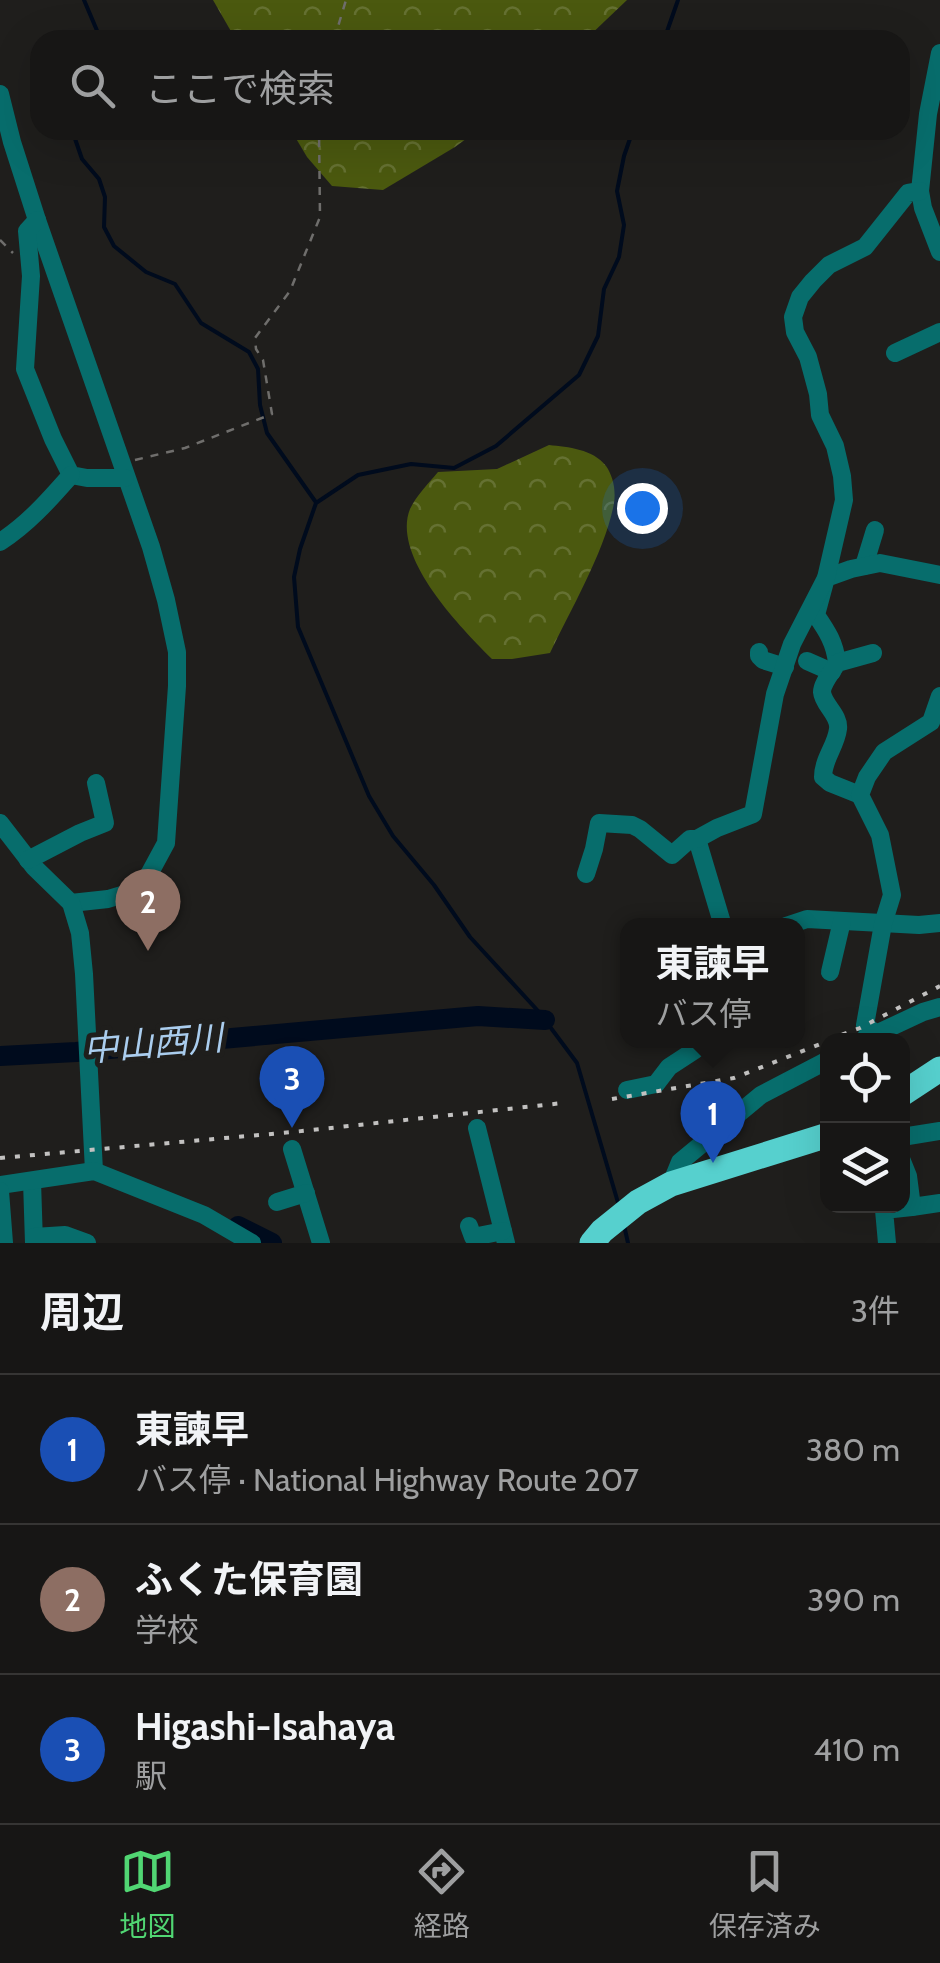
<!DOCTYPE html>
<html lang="ja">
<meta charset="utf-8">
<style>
body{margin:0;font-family:Cabin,"Noto Sans JP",sans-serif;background:#242322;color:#f1f3f6}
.controls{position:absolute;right:30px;bottom:30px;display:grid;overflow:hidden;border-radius:20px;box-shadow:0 10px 40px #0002}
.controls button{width:90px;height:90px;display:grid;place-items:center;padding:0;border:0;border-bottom:2px solid #363534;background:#171615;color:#f1f3f6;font:50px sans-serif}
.you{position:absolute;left:642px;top:508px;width:35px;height:35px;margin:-25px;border:8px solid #fff;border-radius:50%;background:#1a73e8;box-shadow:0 0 0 15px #1a73e833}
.badge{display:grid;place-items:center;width:65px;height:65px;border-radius:50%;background:#51d673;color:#fff;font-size:32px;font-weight:700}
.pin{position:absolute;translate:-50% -82px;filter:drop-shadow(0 2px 5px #0008)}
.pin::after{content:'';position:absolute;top:52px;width:35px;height:30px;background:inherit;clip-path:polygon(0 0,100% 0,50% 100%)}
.popup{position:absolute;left:620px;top:918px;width:185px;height:130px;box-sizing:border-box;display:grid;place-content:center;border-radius:20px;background:#171615;filter:drop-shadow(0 2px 8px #0005);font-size:32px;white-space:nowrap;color:#9e9fa0}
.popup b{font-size:38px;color:#f1f3f6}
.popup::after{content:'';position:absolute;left:50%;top:100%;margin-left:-20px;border:20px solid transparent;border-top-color:#171615}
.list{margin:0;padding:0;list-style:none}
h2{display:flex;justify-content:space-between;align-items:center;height:130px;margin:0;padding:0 40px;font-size:42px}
h2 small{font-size:32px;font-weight:400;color:#9e9fa0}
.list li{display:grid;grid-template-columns:65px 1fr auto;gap:30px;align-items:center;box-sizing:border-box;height:150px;padding:0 40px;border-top:2px solid #363534}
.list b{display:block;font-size:38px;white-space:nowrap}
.list p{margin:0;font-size:32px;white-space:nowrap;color:#9e9fa0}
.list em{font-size:32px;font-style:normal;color:#9e9fa0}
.icon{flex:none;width:55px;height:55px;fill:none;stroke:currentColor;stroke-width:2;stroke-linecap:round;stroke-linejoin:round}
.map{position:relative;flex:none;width:940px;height:1243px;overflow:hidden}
.search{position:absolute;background:#171615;box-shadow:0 10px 40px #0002;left:30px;right:30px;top:30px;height:110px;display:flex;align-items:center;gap:25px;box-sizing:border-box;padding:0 35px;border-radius:30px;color:#9e9fa0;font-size:38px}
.sheet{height:580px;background:#171615}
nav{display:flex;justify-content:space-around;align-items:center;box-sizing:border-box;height:140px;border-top:2px solid #363534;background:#171615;font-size:28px;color:#9e9fa0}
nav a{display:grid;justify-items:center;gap:5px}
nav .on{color:#51d673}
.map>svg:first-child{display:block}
</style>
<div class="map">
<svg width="940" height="1243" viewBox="0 0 940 1243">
<defs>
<pattern id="forest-crowns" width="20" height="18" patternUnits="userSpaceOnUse" patternTransform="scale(2.5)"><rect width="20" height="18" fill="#4b590f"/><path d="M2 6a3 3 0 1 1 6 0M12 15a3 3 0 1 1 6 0" fill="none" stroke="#657132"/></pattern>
</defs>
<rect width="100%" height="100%" fill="#1f1e1c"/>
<g fill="url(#forest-crowns)">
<path d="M 213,0 L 627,0 L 585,40 L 236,40 Z"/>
<path d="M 291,130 L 478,130 L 455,147 L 383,190 L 332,186 L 307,157 Z"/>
<path d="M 549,445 C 568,447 593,449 606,466 C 613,476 616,490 614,503 C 606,549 571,609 550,653 L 512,659 L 492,659 C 461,628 391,557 410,509 C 416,496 429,483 438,472 L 497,469 Z"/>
</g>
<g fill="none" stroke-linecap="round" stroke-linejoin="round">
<g stroke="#000b1d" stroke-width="4">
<path d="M 84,0 L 101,40"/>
<path d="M 664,40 L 678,0"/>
<path d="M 72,130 L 82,159 L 99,179 L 105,197 L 104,227 L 114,246 L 146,272 L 175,284 L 201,323 L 249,352 L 258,369 L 260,405 L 267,433 L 315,501"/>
<path d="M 619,1206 L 577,1063 L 539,1012 L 470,937 L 434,885 L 393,836 L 369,796 L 298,627 L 294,577 L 300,549 L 316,503 L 358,475 L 411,464 L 454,468 L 496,446 L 579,375 L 598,336 L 604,289 L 619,257 L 624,225 L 617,191 L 624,156 L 633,130"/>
<path d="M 624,1225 L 628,1243"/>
</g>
<g stroke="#000b1d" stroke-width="20">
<path d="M 0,1056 L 76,1052 L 478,1016 L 545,1020"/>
<path d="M 238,1226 L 272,1243"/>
</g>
<g stroke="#6f6e6c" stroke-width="2.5" stroke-dasharray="8 8" stroke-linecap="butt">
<path d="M 334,40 L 346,0"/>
<path d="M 0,240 L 13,253"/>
<path d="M 135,460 L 185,448 L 272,414 L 263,360 L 256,349 L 255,338 L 290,291 L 320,217 L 319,130"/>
</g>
<g stroke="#076d6c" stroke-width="18">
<path d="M 940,53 L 928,114 L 920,191 L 923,208 L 940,252"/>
<path d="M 0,94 L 12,142 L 37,220 L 151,547 L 166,600 L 177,652 L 177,686 L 166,843 L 146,880 L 128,893 L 108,899 L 71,903"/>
<path d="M 37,220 L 27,231 L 31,276 L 25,369 L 53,439 L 71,475 L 87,478 L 125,478"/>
<path d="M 895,353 L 940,332"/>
<path d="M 0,542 C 28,524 49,500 71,475"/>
<path d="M 864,566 L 875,530"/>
<path d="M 759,652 L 759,656 L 763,660 L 785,667"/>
<path d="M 807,661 L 832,672"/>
<path d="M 837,663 C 835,643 827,631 816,615 L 826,578 L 851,569 L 880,563 L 940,575"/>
<path d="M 860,795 L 830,783 L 823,777 C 823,759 836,746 838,729 C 840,715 823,705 822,692 C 822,683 833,671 837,663 L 873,653"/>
<path d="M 0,823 L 34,867 L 71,903 L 80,933 L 84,974 L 94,1171"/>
<path d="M 697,839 L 723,926"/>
<path d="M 28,860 L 80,833 L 105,823 L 96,783"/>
<path d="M 586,874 L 594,849 L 599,823 L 632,825 L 640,829 L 672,855 L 690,839 L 697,839 L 717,828 L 753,814 L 775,694 L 792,644 L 826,578 L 844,500 L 842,476 L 835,446 L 820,415 L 818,394 L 808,357 L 795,332 L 793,317 L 800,297 L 813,281 L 829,265 L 865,247 L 908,193 L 920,191"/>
<path d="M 786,926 L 807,919 L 919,925 L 940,923"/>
<path d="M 830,972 L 842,921"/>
<path d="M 875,1033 L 865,1025 L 883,924 L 892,895 L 880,835 L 860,795 L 867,777 L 884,752 L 931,722 L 940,696"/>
<path d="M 863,1040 L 923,1012 L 940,1007"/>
<path d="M 627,1090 L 656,1084 L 669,1067 L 695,1050 L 699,1040"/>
<path d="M 477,1128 L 506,1243"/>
<path d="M 902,1137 L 940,1131"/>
<path d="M 292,1149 L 321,1243"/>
<path d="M 32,1181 L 34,1243"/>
<path d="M 671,1184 L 680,1162 L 761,1095 L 828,1060"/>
<path d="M 0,1185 L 94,1171 L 204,1215 L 252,1243"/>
<path d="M 0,1191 L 4,1243"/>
<path d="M 277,1202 L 306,1193"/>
<path d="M 912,1207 L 940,1203"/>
<path d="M 469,1226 L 473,1237 L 503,1231"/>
<path d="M 34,1237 L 65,1235 L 87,1243"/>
<path d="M 887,1243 L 884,1210 L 912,1207 L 908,1176 L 902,1161"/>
</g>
<g stroke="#56d0ce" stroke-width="25">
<path d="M 902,1094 L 940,1069"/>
<path d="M 592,1243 L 602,1231 L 638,1202 L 671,1184 L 828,1135"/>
</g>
<g stroke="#c2c1c0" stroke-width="4" stroke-dasharray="5 10" stroke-linecap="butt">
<path d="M 828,1040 L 860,1028 L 940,986"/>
<path d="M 612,1099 L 734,1078 L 828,1041"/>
<path d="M 0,1158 L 293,1132 L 563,1103"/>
</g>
</g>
<g text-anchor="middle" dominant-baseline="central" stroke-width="10" stroke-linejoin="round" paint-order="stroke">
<g font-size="35" font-style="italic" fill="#aacdee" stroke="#1f1e1c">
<text transform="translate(153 1043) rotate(-5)">中山西川</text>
</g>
</g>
</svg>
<div class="controls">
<button><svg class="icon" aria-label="locate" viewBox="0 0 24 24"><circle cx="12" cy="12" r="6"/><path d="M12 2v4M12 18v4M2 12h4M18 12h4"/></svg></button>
<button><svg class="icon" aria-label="layers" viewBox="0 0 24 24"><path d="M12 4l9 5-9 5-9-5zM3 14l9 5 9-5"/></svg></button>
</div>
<div class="you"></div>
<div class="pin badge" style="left:713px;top:1163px;background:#1a4fb4">1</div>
<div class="popup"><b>東諫早</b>バス停</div>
<div class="pin badge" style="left:148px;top:951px;background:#8d6e63">2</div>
<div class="pin badge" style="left:292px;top:1128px;background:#1a4fb4">3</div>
<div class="search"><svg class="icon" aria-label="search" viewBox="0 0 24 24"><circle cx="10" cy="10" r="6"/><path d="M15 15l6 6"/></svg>ここで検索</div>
</div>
<section class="sheet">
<h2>周辺<small>3件</small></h2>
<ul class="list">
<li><span class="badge" style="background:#1a4fb4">1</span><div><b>東諫早</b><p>バス停 · National Highway Route 207</p></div><em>380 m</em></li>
<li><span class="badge" style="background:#8d6e63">2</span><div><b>ふくた保育園</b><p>学校</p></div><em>390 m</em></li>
<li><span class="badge" style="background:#1a4fb4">3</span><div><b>Higashi-Isahaya</b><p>駅</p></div><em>410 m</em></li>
</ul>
</section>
<nav>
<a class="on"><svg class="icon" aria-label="map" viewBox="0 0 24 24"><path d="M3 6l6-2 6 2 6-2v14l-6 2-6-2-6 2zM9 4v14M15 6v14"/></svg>地図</a>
<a><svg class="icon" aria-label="directions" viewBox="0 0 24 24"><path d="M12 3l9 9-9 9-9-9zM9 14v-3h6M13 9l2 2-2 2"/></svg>経路</a>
<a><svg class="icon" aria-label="saved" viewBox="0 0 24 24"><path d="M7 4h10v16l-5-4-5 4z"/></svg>保存済み</a>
</nav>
